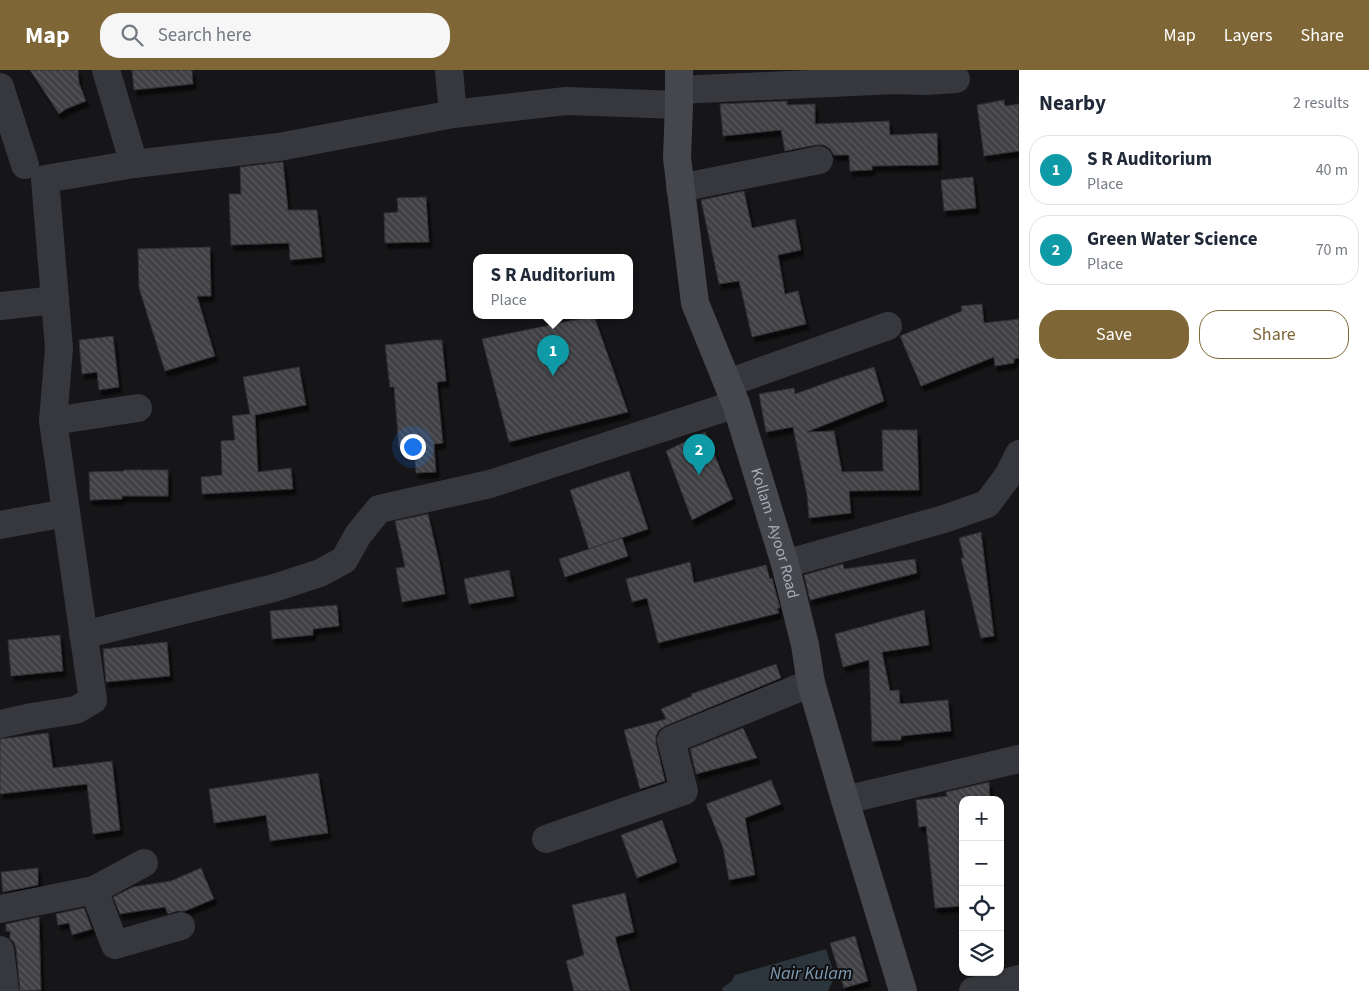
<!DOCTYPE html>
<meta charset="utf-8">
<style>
body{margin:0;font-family:"Source Sans 3",sans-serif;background:#f6f6f7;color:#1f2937}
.controls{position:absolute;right:15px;bottom:15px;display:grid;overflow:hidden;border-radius:10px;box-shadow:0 1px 4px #0004}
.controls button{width:45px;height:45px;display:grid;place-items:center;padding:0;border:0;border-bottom:1px solid #e0e1e3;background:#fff;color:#1f2937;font:25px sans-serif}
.you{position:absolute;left:412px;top:376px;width:18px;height:18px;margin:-12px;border:4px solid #fff;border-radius:50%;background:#1a73e8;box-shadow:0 0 0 8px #1a73e833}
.badge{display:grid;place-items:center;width:32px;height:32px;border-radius:50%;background:#7e6636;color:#fff;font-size:16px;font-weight:700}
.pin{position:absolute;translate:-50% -41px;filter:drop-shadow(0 1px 2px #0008)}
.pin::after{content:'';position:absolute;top:26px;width:18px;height:15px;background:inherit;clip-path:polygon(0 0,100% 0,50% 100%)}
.popup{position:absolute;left:473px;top:184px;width:160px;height:65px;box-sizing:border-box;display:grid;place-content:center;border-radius:10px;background:#fff;filter:drop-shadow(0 1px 4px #0005);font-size:16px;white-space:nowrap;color:#747a83}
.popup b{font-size:19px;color:#1f2937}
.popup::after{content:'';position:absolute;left:50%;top:100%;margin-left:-10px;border:10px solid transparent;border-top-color:#fff}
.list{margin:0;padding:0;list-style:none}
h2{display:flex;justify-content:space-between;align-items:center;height:65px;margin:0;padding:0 20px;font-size:21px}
h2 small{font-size:16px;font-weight:400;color:#747a83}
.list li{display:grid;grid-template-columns:32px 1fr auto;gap:15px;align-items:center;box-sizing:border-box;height:70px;margin:0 10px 10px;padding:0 10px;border:1px solid #e0e1e3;border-radius:20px}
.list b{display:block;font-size:19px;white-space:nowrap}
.list p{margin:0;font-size:16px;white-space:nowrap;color:#747a83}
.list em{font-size:16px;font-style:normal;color:#747a83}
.actions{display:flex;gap:10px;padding:15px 20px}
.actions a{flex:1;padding:11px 0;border:1px solid #7e6636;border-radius:20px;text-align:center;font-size:18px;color:#7e6636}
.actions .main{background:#7e6636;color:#fff}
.icon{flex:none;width:28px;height:28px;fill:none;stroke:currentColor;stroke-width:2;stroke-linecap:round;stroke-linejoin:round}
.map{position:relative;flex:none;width:1019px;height:921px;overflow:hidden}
header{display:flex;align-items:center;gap:30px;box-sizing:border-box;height:70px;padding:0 25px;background:#7e6636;color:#fff}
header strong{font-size:24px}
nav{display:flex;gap:28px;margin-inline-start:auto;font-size:18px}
.search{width:350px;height:45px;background:#f6f6f7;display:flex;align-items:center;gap:12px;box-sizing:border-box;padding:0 18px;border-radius:20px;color:#747a83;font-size:19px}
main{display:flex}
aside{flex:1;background:#fff}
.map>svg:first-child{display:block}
</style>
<header>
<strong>Map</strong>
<div class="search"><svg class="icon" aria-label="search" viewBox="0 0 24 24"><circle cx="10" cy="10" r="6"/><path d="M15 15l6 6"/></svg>Search here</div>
<nav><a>Map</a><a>Layers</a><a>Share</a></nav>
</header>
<main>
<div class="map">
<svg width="1019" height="921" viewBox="0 0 1019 921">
<defs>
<pattern id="building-back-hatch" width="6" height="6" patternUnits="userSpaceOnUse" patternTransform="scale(1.25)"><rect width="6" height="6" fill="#404145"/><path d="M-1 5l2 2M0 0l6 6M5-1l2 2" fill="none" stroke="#595a5e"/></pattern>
<filter id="shadow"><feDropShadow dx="3" dy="5.5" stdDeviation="1" flood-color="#0009"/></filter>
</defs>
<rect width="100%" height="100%" fill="#161618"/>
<path fill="#2c353c" d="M 826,879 L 835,906 L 828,921 L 723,921 L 722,918 L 731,912 L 735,905 Z"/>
<g fill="url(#building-back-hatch)" stroke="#303034" filter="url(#shadow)">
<path d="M 30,0 L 78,0 L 79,13 L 86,31 L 66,39 L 59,44 Z"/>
<path d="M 132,0 L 192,0 L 193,14 L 134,20 Z"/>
<path d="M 1004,30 L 1005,36 L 1019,34 L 1019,81 L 984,86 L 977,35 Z"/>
<path d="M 787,31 L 787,35 L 815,34 L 815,54 L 889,51 L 890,65 L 937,63 L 938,95 L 872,96 L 872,100 L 850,101 L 849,85 L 834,85 L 830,79 L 824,75 L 816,75 L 785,81 L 781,60 L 723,66 L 720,34 Z"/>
<path d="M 283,92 L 288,140 L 317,140 L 322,187 L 290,190 L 289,173 L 231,175 L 229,124 L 241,124 L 240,97 Z"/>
<path d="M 973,107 L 976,138 L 944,141 L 941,110 Z"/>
<path d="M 744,121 L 752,158 L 795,149 L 801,180 L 778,185 L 785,224 L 798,221 L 806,254 L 752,267 L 739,211 L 719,214 L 701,130 Z"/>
<path d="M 426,127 L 429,172 L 385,173 L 384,143 L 398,142 L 397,128 Z"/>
<path d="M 210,177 L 211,226 L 197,226 L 215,286 L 165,301 L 139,218 L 138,179 Z"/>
<path d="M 982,234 L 984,253 L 1019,249 L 1019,288 L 1014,289 L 1014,293 L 995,296 L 994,287 L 921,316 L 900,266 L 962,241 L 961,236 Z"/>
<path d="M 594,246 L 628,342 L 509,372 L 482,269 Z"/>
<path d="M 113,266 L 119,317 L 99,320 L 97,302 L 82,304 L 79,270 Z"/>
<path d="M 433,270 L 442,270 L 446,311 L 437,312 L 443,373 L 434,374 L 436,402 L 416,403 L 414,376 L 399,377 L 394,317 L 390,317 L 385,275 Z"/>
<path d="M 299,297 L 306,335 L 255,345 L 258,402 L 291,398 L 293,419 L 202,424 L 201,407 L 222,405 L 221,371 L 235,370 L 232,346 L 250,344 L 243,307 Z"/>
<path d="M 874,297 L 884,331 L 807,362 L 834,361 L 842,402 L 883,401 L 882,360 L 917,360 L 919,420 L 849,421 L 851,443 L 809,448 L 807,425 L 793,357 L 766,362 L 759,324 L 794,318 L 795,324 L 834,310 Z"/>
<path d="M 705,362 L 733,429 L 692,450 L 666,381 Z"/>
<path d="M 124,400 L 168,400 L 168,426 L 122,426 L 122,429 L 90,430 L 89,402 L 124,401 Z"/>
<path d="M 629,401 L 648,459 L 589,479 L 570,420 Z"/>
<path d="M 428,444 L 439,491 L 445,524 L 402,532 L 396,498 L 405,497 L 395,451 Z"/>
<path d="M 981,462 L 994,566 L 981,568 L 961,488 L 964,488 L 959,468 Z"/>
<path d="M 622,468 L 628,486 L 565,507 L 559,489 Z"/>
<path d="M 915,489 L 917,503 L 810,530 L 804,505 L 843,494 L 844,499 Z"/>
<path d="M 690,492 L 694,513 L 766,495 L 770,509 L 772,508 L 780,538 L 777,538 L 779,543 L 658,573 L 647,528 L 632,532 L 626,509 Z"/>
<path d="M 509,500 L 514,526 L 469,534 L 464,509 Z"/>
<path d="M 337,535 L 339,556 L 313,559 L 313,565 L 272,569 L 270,541 Z"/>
<path d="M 924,540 L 929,575 L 882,582 L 890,621 L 899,620 L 900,634 L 948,630 L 951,661 L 901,666 L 901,670 L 872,671 L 869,590 L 843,597 L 835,564 Z"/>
<path d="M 60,565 L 63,601 L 11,606 L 8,570 Z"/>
<path d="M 167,572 L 170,606 L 106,612 L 103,579 Z"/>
<path d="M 776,594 L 781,608 L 665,656 L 659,660 L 656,666 L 656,673 L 665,711 L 640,719 L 624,660 L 666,649 L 661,639 L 692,626 L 691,624 Z"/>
<path d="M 743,658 L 757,688 L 696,704 L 690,679 Z"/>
<path d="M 48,663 L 53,698 L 112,691 L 120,760 L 93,764 L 87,714 L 0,724 L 0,669 Z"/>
<path d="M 318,703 L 328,763 L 270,771 L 266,745 L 214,753 L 209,719 Z"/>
<path d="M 771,710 L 781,734 L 745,748 L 755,805 L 729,810 L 723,778 L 706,734 Z"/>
<path d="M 989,712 L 990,730 L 963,730 L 963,836 L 935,838 L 926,756 L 919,757 L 916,730 L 947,726 L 946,722 Z"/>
<path d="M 662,750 L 677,792 L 637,808 L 621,765 Z"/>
<path d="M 38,798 L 38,815 L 3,822 L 1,802 Z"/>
<path d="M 201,798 L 214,829 L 185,841 L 177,841 L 168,844 L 165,837 L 120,844 L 113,827 L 133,817 L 171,811 Z"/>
<path d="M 625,823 L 634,862 L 615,867 L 630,921 L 574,921 L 566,891 L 584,885 L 572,835 Z"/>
<path d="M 84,838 L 92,859 L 72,865 L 69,853 L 58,855 L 56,844 Z"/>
<path d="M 39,847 L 41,920 L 20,921 L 16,878 L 13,871 L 10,869 L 10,861 L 6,861 L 6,854 Z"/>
<path d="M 855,866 L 868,911 L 844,918 L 830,873 Z"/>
</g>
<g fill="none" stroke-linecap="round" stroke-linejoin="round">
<g stroke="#37383d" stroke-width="28">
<path d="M 106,0 L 134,94"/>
<path d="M 449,0 L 453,44"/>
<path d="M 0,17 L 25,95"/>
<path d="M 679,20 L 895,10 L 925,11 L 956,9"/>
<path d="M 680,118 L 819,90"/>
<path d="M 0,236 L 55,230"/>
<path d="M 728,313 L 888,256"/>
<path d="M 53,351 L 138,338"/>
<path d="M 0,455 L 66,443"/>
<path d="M 785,494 L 944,449 L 987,434 L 1008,406 L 1019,384"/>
<path d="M 83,565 L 274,518 L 320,503 L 344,490 L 358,465 L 379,439 L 490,414 L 736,334"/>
<path d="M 0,654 L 32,647 L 76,640 L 93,630 L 53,351 L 59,278 L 45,109 L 134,94 L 279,77 L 453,44 L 566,31 L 679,35"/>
<path d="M 845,730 L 1019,689"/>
<path d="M 546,769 L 684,721 L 671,670 L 811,613"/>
<path d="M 94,820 L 115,875 L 181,856"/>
<path d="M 0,839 L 94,820 L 144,793"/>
<path d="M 0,880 L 5,921"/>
<path d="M 973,921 L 1019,909"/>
</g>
<path stroke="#45474d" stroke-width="28" id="s1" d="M 679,0 L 679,35 L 677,88 L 695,233 L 736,334 L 785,494 L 805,575 L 811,613 L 845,730 L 903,921"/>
</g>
<g text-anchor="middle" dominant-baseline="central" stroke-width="4" stroke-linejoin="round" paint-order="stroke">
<g font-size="16" fill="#a8adb8" stroke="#111113">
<text stroke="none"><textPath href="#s1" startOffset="478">Kollam - Ayoor Road</textPath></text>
</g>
<g font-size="18" font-style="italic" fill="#7f9bb3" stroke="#111113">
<text x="811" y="903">Nair Kulam</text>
</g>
</g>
</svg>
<div class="controls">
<button>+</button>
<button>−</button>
<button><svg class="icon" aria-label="locate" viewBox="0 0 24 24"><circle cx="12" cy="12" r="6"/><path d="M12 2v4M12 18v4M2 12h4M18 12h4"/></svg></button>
<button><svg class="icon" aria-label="layers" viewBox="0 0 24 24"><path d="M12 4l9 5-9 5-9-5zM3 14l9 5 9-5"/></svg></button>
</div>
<div class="you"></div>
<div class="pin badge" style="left:553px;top:306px;background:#0f9aa8">1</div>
<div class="popup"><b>S R Auditorium</b>Place</div>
<div class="pin badge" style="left:699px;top:405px;background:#0f9aa8">2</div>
</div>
<aside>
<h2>Nearby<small>2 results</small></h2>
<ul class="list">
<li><span class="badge" style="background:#0f9aa8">1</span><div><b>S R Auditorium</b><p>Place</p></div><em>40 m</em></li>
<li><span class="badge" style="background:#0f9aa8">2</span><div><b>Green Water Science</b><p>Place</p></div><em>70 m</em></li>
</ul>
<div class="actions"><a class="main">Save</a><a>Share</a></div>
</aside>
</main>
